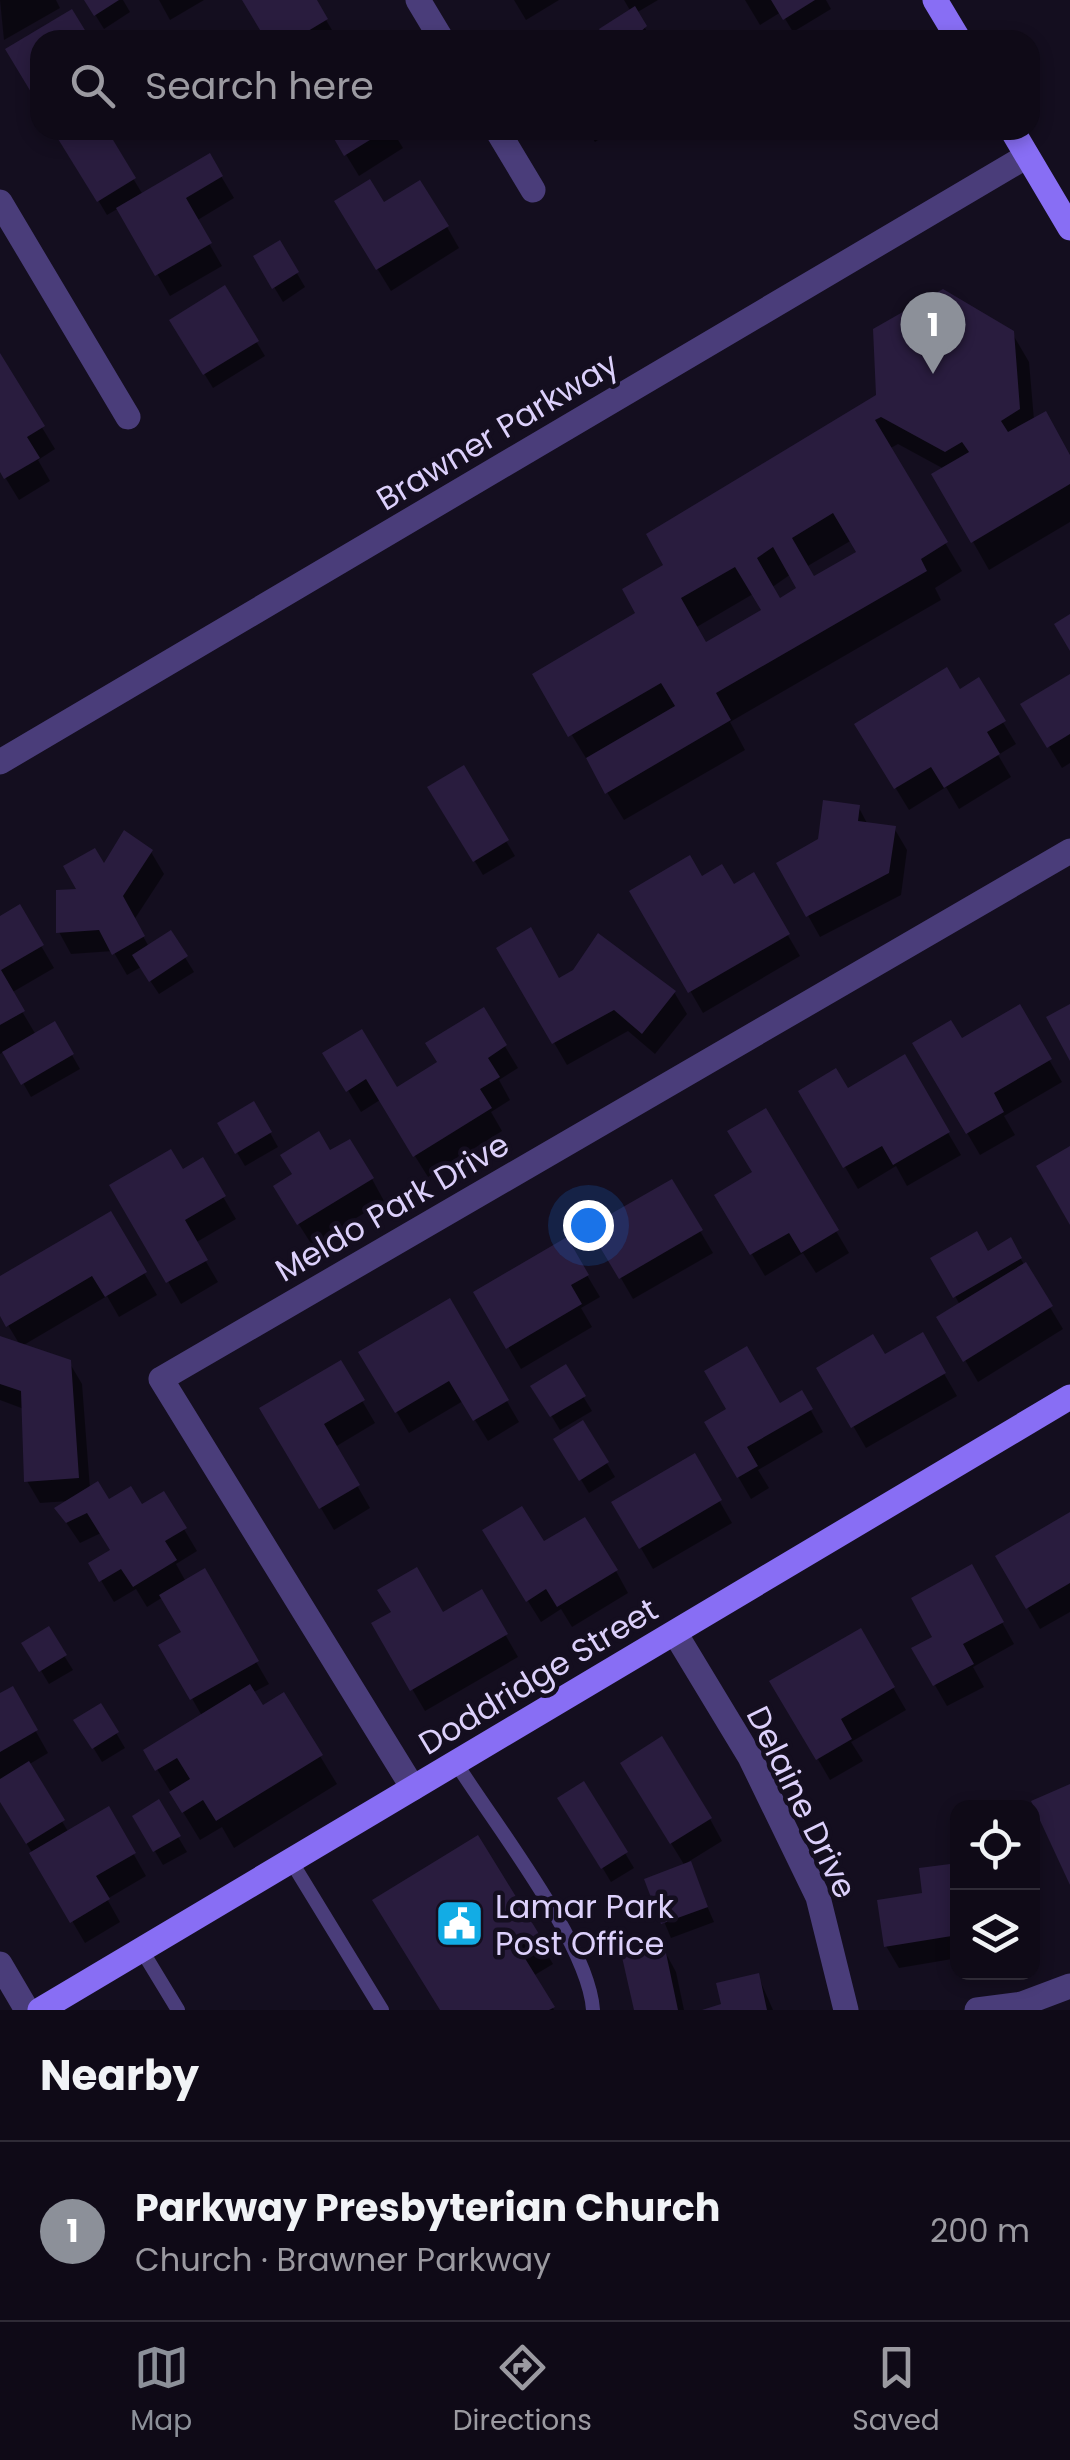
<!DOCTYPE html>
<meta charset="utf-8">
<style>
body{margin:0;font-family:Poppins,sans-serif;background:#1d1824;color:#f1f3f6}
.controls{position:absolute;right:30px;bottom:30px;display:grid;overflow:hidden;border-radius:20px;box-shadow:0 5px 15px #0003}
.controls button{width:90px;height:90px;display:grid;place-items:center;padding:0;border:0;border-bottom:2px solid #2f2b36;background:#0f0a17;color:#f1f3f6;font:50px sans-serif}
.you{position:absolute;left:588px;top:1225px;width:35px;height:35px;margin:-25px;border:8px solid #fff;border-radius:50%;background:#1a73e8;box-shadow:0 0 0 15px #1a73e833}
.badge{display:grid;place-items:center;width:65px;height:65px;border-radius:50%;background:#8c9099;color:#fff;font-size:32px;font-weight:700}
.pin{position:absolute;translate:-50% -82px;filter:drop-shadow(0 2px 5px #0008)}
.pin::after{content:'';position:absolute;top:52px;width:35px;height:30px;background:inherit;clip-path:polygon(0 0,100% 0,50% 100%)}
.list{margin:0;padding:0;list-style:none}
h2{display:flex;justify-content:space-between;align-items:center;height:130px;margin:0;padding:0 40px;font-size:42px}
h2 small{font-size:32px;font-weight:400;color:#9b9aa1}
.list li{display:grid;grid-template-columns:65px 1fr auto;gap:30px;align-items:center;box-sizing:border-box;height:180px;padding:0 40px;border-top:2px solid #2f2b36}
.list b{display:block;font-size:38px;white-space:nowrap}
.list p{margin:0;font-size:32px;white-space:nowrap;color:#9b9aa1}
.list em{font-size:32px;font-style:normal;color:#9b9aa1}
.icon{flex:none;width:55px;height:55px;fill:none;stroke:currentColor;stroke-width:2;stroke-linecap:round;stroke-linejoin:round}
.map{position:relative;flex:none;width:1070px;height:2010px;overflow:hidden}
.search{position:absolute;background:#0f0a17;box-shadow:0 5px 15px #0003;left:30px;right:30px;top:30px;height:110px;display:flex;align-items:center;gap:25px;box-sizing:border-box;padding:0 35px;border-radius:30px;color:#9b9aa1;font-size:38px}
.sheet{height:310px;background:#0f0a17}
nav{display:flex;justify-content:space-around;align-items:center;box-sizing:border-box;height:140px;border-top:2px solid #2f2b36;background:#0f0a17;font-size:28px;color:#9b9aa1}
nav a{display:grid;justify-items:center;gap:5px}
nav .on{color:#8c9099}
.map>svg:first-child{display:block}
</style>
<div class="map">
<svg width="1070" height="2010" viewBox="0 0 1070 2010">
<rect width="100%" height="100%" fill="#140e1f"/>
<g fill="#0007" fill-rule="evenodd">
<path d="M 0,0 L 56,0 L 60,8 L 4,40 Z"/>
<path d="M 86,0 L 123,0 L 130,12 L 104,29 Z"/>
<path d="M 159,0 L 204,0 L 170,20 Z"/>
<path d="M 244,0 L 314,0 L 338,40 L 268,40 Z"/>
<path d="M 514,0 L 559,0 L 526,20 Z"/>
<path d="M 624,0 L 658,0 L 636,13 L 652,40 L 608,40 L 631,12 Z"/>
<path d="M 745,0 L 826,0 L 831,9 L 793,32 L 781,12 L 760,25 Z"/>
<path d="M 67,130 L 104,130 L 143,195 L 209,156 L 234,198 L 196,221 L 222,266 L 170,296 L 119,208 L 107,215 L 59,135 Z"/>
<path d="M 331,130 L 392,130 L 403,148 L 359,176 Z"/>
<path d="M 587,130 L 614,130 L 595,142 Z"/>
<path d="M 383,205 L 447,227 L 459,248 L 391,291 L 350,224 Z"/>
<path d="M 279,243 L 305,287 L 283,302 L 256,257 Z"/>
<path d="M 224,289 L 265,356 L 213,388 L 172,321 Z"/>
<path d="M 1012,333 L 1029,362 L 1034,420 L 1070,459 L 1070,522 L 989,570 L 935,475 L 944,469 L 898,444 L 889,449 L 962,571 L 935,588 L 941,600 L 730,722 L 745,750 L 624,820 L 535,675 L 639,614 L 666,566 L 649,534 ZM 852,540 L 859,552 L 813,579 L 806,567 ZM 791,574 L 800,589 L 779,601 L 771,588 ZM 753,594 L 764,611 L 705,645 L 695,628 Z"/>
<path d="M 0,358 L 55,449 L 38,460 L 50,481 L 19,500 L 0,469 Z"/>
<path d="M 1070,677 L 1070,763 L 1062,768 L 1036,725 Z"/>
<path d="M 978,681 L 1016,744 L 998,755 L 1011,777 L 959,809 L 946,787 L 909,810 L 870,746 Z"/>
<path d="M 463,769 L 515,856 L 483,875 L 431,788 Z"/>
<path d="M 859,808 L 868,825 L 894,828 L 907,850 L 901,895 L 820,937 L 779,864 L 821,841 Z"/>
<path d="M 151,852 L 164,874 L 134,920 L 149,947 L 170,933 L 194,972 L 159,994 L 141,967 L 127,975 L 113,951 L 71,954 L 59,932 L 80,892 L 104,867 Z"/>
<path d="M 753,876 L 800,956 L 703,1013 L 633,892 L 701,879 L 733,888 Z"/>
<path d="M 19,908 L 54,968 L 11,993 L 36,1035 L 54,1024 L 80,1069 L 31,1097 L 5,1051 L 0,1054 L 0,919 Z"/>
<path d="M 499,948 L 559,982 L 674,992 L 687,1014 L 655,1054 L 628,1031 L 567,1065 Z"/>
<path d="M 1019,1008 L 1062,1082 L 1004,1116 L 1015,1135 L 980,1155 L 915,1044 L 961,1042 Z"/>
<path d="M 483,1010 L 518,1068 L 499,1080 L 510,1100 L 491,1112 L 502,1131 L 428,1177 L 380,1100 L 361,1112 L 326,1054 L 397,1090 L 439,1064 Z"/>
<path d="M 904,1058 L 961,1155 L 907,1186 L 896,1166 L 858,1189 L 801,1092 L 847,1091 Z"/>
<path d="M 254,1104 L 278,1147 L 245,1166 L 220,1124 Z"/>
<path d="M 765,1111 L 849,1253 L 816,1273 L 803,1253 L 765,1276 L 717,1196 L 755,1173 Z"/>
<path d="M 330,1154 L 372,1179 L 384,1201 L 312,1245 L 289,1209 L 295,1175 Z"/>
<path d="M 202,1161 L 236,1219 L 195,1243 L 218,1282 L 181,1304 L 113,1186 L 182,1172 Z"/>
<path d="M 671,1182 L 713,1253 L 633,1299 L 592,1228 Z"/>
<path d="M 110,1215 L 157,1295 L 119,1317 L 107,1296 L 22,1346 L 69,1362 L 82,1384 L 90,1489 L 108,1502 L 141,1508 L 163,1494 L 197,1551 L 176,1564 L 186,1582 L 204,1572 L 269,1684 L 252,1693 L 262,1708 L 283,1695 L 337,1784 L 234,1848 L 222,1827 L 200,1840 L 146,1751 L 202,1716 L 162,1646 L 184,1633 L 163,1597 L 147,1607 L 136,1589 L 114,1602 L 91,1564 L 112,1551 L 101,1533 L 80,1543 L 57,1509 L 69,1501 L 40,1503 L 27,1481 L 24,1409 L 0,1400 L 0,1338 L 20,1345 L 0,1312 L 0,1278 Z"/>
<path d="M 566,1240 L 600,1297 L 581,1308 L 592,1327 L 521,1369 L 476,1292 Z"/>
<path d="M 1010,1241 L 1063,1329 L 978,1382 L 940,1318 L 960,1305 L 934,1259 L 987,1254 Z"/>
<path d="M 449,1302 L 519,1422 L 488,1441 L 463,1401 L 409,1433 L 362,1353 Z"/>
<path d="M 922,1336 L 957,1396 L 866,1448 L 820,1369 L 884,1358 Z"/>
<path d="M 340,1363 L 375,1423 L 335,1447 L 370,1508 L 334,1530 L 262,1409 Z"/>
<path d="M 565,1367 L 592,1411 L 560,1430 L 534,1387 Z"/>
<path d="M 801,1393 L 823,1432 L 758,1470 L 769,1488 L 751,1499 L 707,1423 L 780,1406 Z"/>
<path d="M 583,1423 L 615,1477 L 589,1493 L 557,1440 Z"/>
<path d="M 694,1457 L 732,1523 L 653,1569 L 615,1503 Z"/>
<path d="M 1070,1515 L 1070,1612 L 1040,1629 L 998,1557 Z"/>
<path d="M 544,1545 L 616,1571 L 628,1593 L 572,1627 L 561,1609 L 541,1622 L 498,1553 Z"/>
<path d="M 971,1567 L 1014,1644 L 973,1667 L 984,1687 L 947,1706 L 914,1649 L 935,1638 Z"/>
<path d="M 481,1592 L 518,1657 L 425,1711 L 374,1624 L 442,1615 Z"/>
<path d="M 48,1630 L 73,1670 L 49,1684 L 25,1644 Z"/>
<path d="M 860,1631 L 906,1710 L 851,1742 L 863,1761 L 830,1780 L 773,1682 Z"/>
<path d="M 12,1689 L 48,1753 L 28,1765 L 69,1833 L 108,1809 L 146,1876 L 107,1899 L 120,1922 L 85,1943 L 0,1798 L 0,1696 Z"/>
<path d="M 100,1706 L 125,1748 L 102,1762 L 77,1721 Z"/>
<path d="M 584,1785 L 634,1868 L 611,1882 L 561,1799 Z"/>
<path d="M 635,1785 L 710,1819 L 722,1841 L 688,1862 L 714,1922 L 671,1938 L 647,1881 L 685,1866 Z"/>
<path d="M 158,1803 L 187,1852 L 163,1865 L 135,1817 Z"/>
<path d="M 477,1838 L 553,1964 L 533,1976 L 554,2010 L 441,2010 Z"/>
<path d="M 958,1865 L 958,1958 L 899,1968 L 886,1946 L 925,1895 Z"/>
<path d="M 664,1950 L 676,1972 L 684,2010 L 636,2010 Z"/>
<path d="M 758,1976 L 773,2010 L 706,2010 L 724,2006 Z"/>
</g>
<g fill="#291c3e" fill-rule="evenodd">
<path d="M 84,0 L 119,0 L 94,16 Z"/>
<path d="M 242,0 L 317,0 L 328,19 L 293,40 L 266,40 Z"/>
<path d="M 771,0 L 815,0 L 783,20 Z"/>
<path d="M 635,6 L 647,26 L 631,40 L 605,40 L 599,29 Z"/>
<path d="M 72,9 L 91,40 L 40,40 L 40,107 L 5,49 Z"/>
<path d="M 62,130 L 107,130 L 136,178 L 97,202 L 55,134 Z"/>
<path d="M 329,130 L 386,130 L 344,156 Z"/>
<path d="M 210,153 L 223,176 L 186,198 L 212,243 L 155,276 L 116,208 Z"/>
<path d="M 370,179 L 384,202 L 420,180 L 449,226 L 376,270 L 334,201 Z"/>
<path d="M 280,240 L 299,272 L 272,289 L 253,256 Z"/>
<path d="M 225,285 L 259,341 L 203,375 L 169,320 Z"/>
<path d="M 943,289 L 1014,331 L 1020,409 L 1001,421 L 1008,432 L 1046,411 L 1070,455 L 1070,484 L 971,543 L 931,474 L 969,452 L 962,442 L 945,452 L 881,417 L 875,420 L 948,542 L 921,559 L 927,571 L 716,693 L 731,720 L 605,794 L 586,758 L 675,706 L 661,683 L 568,737 L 532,674 L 635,613 L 622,589 L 663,565 L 646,534 L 876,395 L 873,329 ZM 833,513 L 856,552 L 814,576 L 792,538 ZM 773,547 L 796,588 L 780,598 L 757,558 ZM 735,567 L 761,610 L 706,642 L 681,598 Z"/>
<path d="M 0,353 L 45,426 L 27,437 L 40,458 L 4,479 L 0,472 Z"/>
<path d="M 1070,614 L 1070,651 L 1054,624 Z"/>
<path d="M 947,667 L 960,689 L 979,677 L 1006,721 L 987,732 L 1000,754 L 944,788 L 931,767 L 894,789 L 854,724 Z"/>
<path d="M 1070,674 L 1070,734 L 1047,748 L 1020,704 Z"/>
<path d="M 464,765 L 509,840 L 473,862 L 427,787 Z"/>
<path d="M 823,800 L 860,805 L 858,821 L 896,826 L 889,873 L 806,917 L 776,863 L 818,839 Z"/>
<path d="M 124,830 L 153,850 L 123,896 L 145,936 L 112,955 L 99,930 L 56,933 L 56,890 L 76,889 L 63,866 L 95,848 L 104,863 Z"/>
<path d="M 690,855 L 702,876 L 722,864 L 734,884 L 754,872 L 790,934 L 688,993 L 629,891 Z"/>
<path d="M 20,904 L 44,945 L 1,970 L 25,1011 L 0,1025 L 0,916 Z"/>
<path d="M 531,927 L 559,978 L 573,970 L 598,933 L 676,991 L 642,1034 L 614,1010 L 552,1044 L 496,948 Z"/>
<path d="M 171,930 L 188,956 L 149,982 L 132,955 Z"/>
<path d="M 1020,1004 L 1052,1059 L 994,1093 L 1004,1112 L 966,1134 L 912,1043 L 951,1020 L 962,1038 Z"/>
<path d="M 1070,1004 L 1070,1061 L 1046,1017 Z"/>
<path d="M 484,1007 L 507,1045 L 488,1058 L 500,1077 L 480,1089 L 492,1108 L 413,1157 L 366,1079 L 346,1092 L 322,1053 L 362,1029 L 397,1087 L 437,1062 L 425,1043 Z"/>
<path d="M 55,1021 L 74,1054 L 21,1085 L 2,1052 Z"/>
<path d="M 905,1054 L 950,1132 L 893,1165 L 882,1146 L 843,1168 L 798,1091 L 836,1068 L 848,1088 Z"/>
<path d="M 254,1101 L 272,1132 L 235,1154 L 217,1123 Z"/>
<path d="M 766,1108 L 839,1230 L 801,1253 L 789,1233 L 750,1255 L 714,1195 L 752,1172 L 727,1131 Z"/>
<path d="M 319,1131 L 330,1150 L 350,1139 L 374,1178 L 297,1225 L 273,1186 L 292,1174 L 280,1155 Z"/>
<path d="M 1070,1146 L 1070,1225 L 1036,1166 Z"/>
<path d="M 171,1149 L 183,1169 L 203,1157 L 226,1196 L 185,1220 L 208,1260 L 166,1283 L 109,1185 Z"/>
<path d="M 672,1179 L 703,1230 L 619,1279 L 588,1227 Z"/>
<path d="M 111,1211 L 147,1272 L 105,1297 L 92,1276 L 6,1327 L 0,1316 L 0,1276 Z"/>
<path d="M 977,1231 L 988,1251 L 1011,1237 L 1022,1258 L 953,1298 L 930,1258 Z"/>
<path d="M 567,1237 L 589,1275 L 571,1285 L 582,1304 L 506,1349 L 473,1292 Z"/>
<path d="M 1026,1262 L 1053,1306 L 963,1362 L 936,1317 Z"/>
<path d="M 450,1298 L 509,1400 L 473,1421 L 449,1381 L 395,1413 L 358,1352 Z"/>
<path d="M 923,1332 L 946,1373 L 851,1428 L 816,1368 L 873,1334 L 885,1354 Z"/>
<path d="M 0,1336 L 71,1360 L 79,1478 L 24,1482 L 21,1391 L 0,1384 Z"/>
<path d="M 747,1346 L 780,1403 L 802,1390 L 813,1409 L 747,1447 L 758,1466 L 737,1478 L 704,1422 L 726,1409 L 704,1371 Z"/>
<path d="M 341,1360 L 365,1400 L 324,1424 L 360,1485 L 319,1509 L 259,1408 Z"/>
<path d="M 566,1364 L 586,1396 L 550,1417 L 530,1386 Z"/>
<path d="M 583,1420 L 609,1462 L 579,1481 L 553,1439 Z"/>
<path d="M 695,1453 L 722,1500 L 639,1549 L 611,1502 Z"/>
<path d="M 98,1481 L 109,1499 L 131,1486 L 142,1504 L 164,1491 L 187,1528 L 165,1541 L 177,1560 L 133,1587 L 121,1569 L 99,1582 L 88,1563 L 110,1550 L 87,1513 L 66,1523 L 54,1508 Z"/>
<path d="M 522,1506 L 544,1541 L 585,1517 L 618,1570 L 557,1607 L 546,1589 L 526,1602 L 482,1530 Z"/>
<path d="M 1070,1512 L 1070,1583 L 1026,1609 L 995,1556 Z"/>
<path d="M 972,1564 L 1004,1622 L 963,1644 L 974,1664 L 933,1686 L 911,1648 L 932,1637 L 911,1598 Z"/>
<path d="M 417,1567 L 443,1612 L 482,1589 L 508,1634 L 410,1691 L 371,1623 L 391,1612 L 377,1590 Z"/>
<path d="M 205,1568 L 259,1661 L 190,1700 L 158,1645 L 181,1632 L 159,1595 Z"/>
<path d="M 49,1626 L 67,1655 L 39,1672 L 21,1643 Z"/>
<path d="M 861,1628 L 895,1687 L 841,1719 L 852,1739 L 816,1760 L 769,1681 Z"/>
<path d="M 250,1684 L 263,1705 L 284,1692 L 323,1755 L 216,1821 L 203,1800 L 182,1813 L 169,1792 L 190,1779 L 177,1758 L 155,1771 L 143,1750 Z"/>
<path d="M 13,1686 L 38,1730 L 0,1752 L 0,1693 Z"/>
<path d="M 101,1703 L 119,1732 L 92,1749 L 73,1720 Z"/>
<path d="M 662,1736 L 712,1818 L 670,1844 L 620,1763 Z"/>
<path d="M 29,1761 L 65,1820 L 26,1844 L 0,1802 L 0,1779 Z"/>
<path d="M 584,1781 L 628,1852 L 601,1869 L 557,1798 Z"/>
<path d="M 1070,1784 L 1070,1885 L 1031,1801 Z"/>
<path d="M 159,1799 L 181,1836 L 153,1852 L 132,1816 Z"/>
<path d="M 109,1806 L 136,1853 L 96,1876 L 110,1899 L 70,1923 L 29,1853 Z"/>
<path d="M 478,1835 L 539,1934 L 518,1947 L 555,2007 L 549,2010 L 440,2010 L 372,1900 Z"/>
<path d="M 691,1861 L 708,1907 L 661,1924 L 644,1879 Z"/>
<path d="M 958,1863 L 958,1935 L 884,1947 L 877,1900 L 922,1893 L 919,1868 Z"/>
<path d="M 665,1948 L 678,2010 L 634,2010 L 622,1957 Z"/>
<path d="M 759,1973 L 767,2010 L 702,2010 L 721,2004 L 716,1983 Z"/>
</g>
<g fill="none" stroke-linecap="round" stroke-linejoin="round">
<g stroke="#4a3d7a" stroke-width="14">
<path d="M 456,1763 C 493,1822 589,1944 593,2010"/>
<path d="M 291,1861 L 382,2010"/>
<path d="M 141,1949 L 178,2010"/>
</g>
<g stroke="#4a3d7a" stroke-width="25">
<path d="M 418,0 L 442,40"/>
<path d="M 497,130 L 533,190"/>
<path d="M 0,202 L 128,417"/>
<path d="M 0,762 L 1027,156"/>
<path d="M 675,1633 L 750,1757 L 818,1897 L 846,2010"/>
<path d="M 413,1788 L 161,1379 L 1070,851"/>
<path d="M 0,1964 L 27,2010"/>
<path d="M 977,2010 L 1022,2004 L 1070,1986"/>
</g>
<g stroke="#886ef4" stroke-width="25">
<path d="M 935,0 L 959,40"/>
<path d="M 1012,130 L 1070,228"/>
<path d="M 40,2010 L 1070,1397"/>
</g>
</g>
<defs>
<symbol id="civic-square" viewBox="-11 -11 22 22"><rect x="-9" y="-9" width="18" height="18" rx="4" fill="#12ace5" stroke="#140e1f"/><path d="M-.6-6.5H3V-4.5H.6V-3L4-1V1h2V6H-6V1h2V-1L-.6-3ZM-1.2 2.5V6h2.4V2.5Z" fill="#fff"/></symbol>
</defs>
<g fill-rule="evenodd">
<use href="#civic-square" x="432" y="1896" width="55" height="55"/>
</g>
<g text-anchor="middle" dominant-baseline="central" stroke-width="9" stroke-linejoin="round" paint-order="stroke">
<g font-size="32" fill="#dcd0fb" stroke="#140e1f">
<text transform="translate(497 431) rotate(-31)">Brawner Parkway</text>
<text transform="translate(392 1207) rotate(-30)">Meldo Park Drive</text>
<text transform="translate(538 1676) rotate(-31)">Doddridge Street</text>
<text transform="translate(802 1802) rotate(64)">Delaine Drive</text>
</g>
<g font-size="32" fill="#dcd0fb" stroke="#140e1f" text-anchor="start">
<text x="495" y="1906">Lamar Park<tspan x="495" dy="37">Post Office</tspan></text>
</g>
</g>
</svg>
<div class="controls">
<button><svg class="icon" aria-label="locate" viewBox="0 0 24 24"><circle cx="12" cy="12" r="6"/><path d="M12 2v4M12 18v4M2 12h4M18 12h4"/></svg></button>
<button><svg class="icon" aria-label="layers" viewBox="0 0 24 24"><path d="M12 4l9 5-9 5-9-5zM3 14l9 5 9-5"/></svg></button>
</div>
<div class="you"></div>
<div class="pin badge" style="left:933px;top:374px">1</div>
<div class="search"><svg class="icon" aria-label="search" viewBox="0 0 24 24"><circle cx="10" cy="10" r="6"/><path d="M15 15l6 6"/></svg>Search here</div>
</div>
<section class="sheet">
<h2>Nearby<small></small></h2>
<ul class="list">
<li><span class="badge">1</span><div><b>Parkway Presbyterian Church</b><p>Church · Brawner Parkway</p></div><em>200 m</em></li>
</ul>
</section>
<nav>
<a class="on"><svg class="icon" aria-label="map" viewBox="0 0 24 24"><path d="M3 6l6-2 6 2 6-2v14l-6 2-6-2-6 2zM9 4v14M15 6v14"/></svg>Map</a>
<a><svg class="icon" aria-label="directions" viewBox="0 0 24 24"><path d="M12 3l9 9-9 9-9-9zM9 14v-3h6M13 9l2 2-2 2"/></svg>Directions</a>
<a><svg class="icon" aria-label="saved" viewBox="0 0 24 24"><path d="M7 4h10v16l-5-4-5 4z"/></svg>Saved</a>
</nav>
